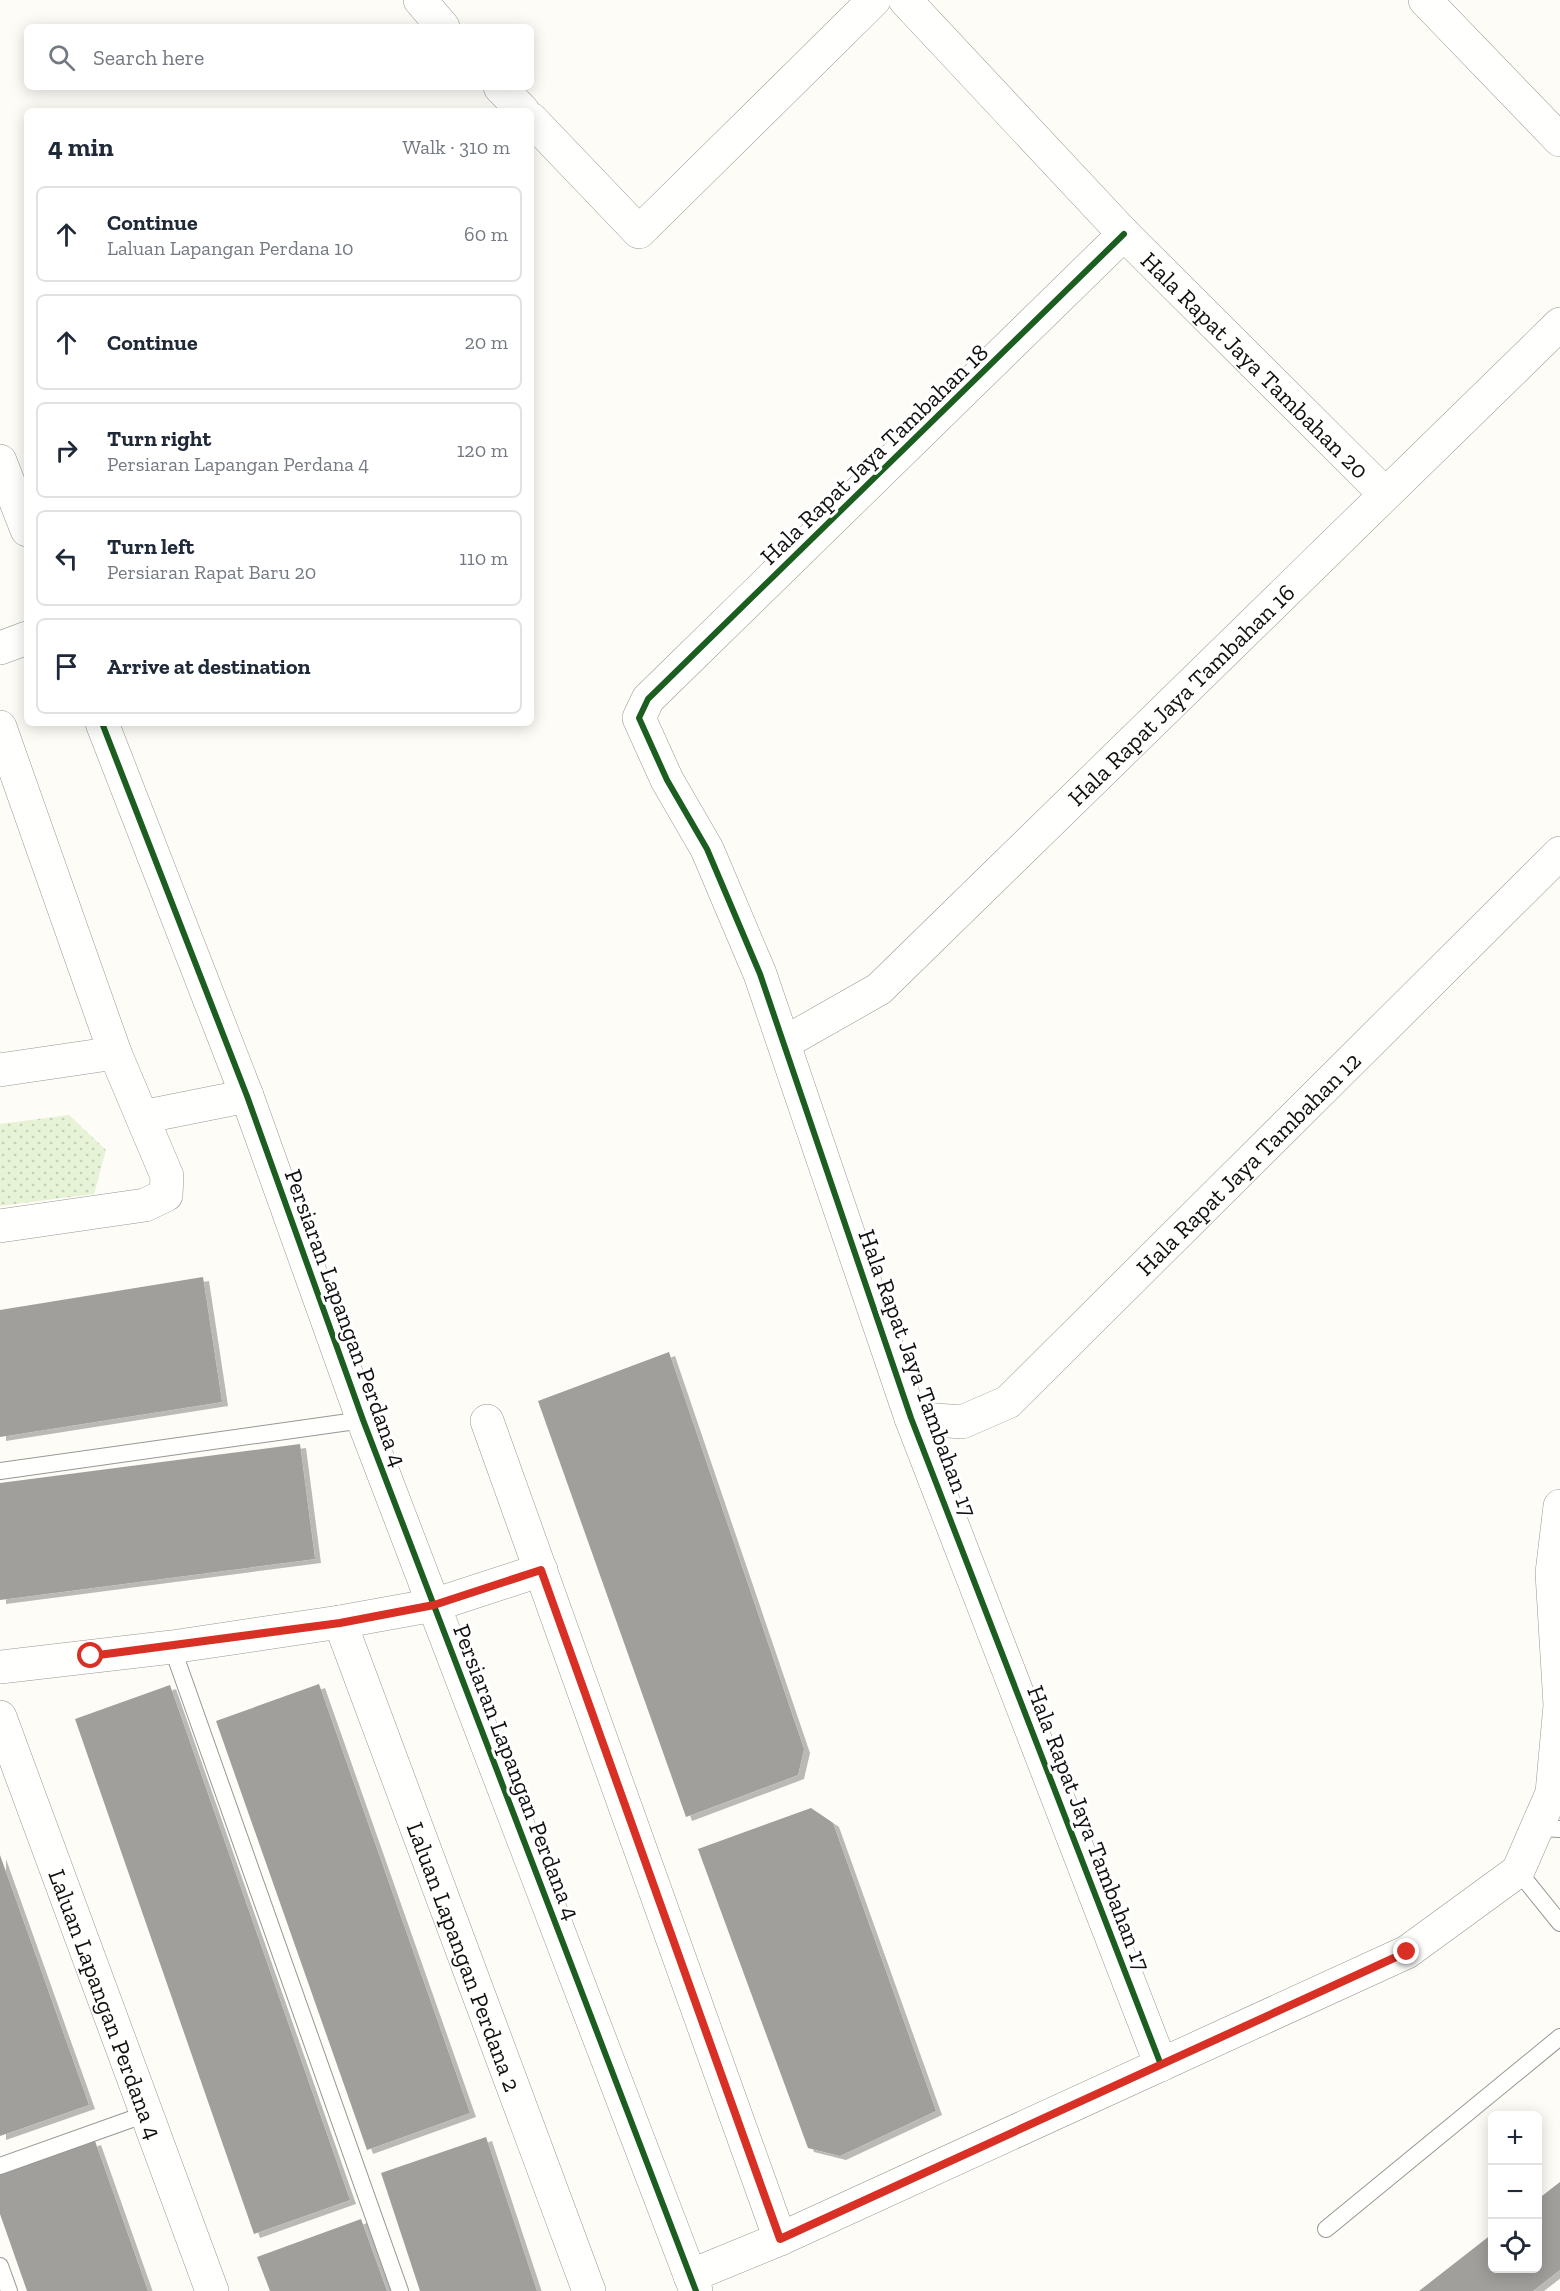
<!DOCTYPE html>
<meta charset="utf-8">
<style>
body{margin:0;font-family:"Zilla Slab",serif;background:#f6f6f7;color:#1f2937}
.controls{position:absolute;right:18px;bottom:18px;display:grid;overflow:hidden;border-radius:9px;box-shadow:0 3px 15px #0003}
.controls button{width:54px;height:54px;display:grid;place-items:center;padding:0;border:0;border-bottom:2px solid #e0e1e3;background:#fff;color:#1f2937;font:30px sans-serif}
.stop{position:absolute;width:18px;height:18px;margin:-14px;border:4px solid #d93025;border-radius:50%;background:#fff}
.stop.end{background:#d93025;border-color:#fff;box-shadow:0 2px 6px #0008}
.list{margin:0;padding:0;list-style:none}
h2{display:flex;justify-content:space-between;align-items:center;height:78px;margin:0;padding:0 24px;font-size:26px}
h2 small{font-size:20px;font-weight:400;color:#747a83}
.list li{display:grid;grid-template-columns:39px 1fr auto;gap:18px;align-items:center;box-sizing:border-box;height:96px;margin:0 12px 12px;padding:0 12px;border:2px solid #e0e1e3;border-radius:9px}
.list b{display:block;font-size:22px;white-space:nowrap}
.list p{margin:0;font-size:20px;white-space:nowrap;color:#747a83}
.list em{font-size:20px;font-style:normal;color:#747a83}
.icon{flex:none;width:33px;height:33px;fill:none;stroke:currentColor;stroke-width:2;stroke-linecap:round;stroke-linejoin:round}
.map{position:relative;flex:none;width:1560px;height:2291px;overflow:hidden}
.search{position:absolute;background:#fff;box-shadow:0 3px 15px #0003;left:24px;top:24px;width:510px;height:66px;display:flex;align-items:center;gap:15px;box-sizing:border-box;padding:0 21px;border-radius:9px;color:#747a83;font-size:22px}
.panel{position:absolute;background:#fff;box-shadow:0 3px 15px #0003;left:24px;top:108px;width:510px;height:618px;border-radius:9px}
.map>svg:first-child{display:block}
</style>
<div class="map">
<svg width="1560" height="2291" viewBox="0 0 1560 2291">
<defs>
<pattern id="green-dots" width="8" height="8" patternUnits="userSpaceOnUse" patternTransform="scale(1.5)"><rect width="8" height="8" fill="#e7f3d7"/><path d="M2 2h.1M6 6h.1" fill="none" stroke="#c5cfb8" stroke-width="1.8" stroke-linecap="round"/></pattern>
<filter id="shadow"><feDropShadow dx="6" dy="4" stdDeviation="0" flood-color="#0004"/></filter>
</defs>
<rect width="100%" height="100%" fill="#fdfcf7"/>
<path fill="url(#green-dots)" d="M 69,1115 L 106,1150 L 94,1194 L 0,1206 L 0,1124 Z"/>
<g fill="#a19f9c" filter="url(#shadow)">
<path d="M 203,1277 L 222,1402 L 0,1437 L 0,1310 Z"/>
<path d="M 669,1352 L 804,1749 L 798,1775 L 686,1817 L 538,1401 Z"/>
<path d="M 300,1444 L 315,1559 L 0,1600 L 0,1483 Z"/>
<path d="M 319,1684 L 470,2113 L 367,2150 L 216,1721 Z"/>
<path d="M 170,1685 L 350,2200 L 254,2234 L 75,1719 Z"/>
<path d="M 811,1808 L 833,1823 L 936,2111 L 840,2156 L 808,2148 L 698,1849 Z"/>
<path d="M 0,1855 L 89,2105 L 0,2136 Z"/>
<path d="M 486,2137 L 537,2291 L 420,2291 L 381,2173 Z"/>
<path d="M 95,2141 L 148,2291 L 27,2291 L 0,2214 L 0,2174 Z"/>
<path d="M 1560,2182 L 1560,2270 L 1533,2291 L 1419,2291 L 1492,2234 L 1492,2268 L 1538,2268 L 1538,2199 Z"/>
<path d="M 361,2219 L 387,2291 L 270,2291 L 257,2257 Z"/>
</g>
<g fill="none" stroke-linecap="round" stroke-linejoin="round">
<defs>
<g id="service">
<path d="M 0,1471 L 363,1420"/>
<path d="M 172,1647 L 400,2291"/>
<path d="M 1537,1828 L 1560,1829"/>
<path d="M 1518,1871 L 1560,1923"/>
<path d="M 0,2166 L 146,2114"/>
<path d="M 1326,2229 L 1560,2037"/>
<path d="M 0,2266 L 9,2291"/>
</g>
<g id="minor">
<path d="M 420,0 L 443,27"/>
<path id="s1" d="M 905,0 L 1124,234 L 1384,493"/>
<path d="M 1425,0 L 1560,140"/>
<path d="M 500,87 L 523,111"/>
<path d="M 531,119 L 639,232 L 874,0"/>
<path d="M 1124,234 L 648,699 L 639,718 L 667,780 L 707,849 L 760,974 L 911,1418 L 1161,2065"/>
<path d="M 0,648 L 27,638"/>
<path d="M 0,727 L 115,1053"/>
<path id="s2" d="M 784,1043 L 879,989 L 1560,324"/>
<path d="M 0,1070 L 115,1053 L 167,1176 L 166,1195 L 145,1205 L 0,1226"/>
<path d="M 142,1117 L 247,1096"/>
<path id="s3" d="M 911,1418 L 962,1422 L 1008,1402 L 1560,853"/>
<path d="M 487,1421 L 780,2239"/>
<path id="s4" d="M 340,1622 L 589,2291"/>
<path d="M 0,1667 L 172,1647 L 340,1622 L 434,1605 L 541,1570"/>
<path id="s5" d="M 0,1717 L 212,2291"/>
<path d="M 690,2276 L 780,2239 L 1407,1952 L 1518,1871 L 1552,1793 L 1560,1705 L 1552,1573 L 1560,1506"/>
</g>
<g id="tertiary">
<path d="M 0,461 L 27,530"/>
<path d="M 102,723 L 247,1096 L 363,1420 L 696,2291"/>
</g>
</defs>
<use href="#service" stroke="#979795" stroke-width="18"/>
<use href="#minor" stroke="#979795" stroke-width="34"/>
<use href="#tertiary" stroke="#979795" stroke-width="34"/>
<use href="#service" stroke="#fffffe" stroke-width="16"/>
<use href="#minor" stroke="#fffffe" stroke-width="33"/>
<use href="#tertiary" stroke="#fffffe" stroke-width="33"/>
<defs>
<g id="cycleway">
<path d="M 1124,234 L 648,699 L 639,718 L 667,780 L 707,849 L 760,974 L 911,1418 L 1161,2065"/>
<path d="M 102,723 L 247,1096 L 363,1420 L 696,2291"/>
</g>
</defs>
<use href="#cycleway" stroke="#fff" stroke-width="10"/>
<use href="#cycleway" stroke="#1b5e20" stroke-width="6"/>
</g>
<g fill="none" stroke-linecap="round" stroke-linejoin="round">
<path stroke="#d93025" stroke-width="8" d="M 91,1656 L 340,1623 L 434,1605 L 541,1570 L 780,2239 L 1407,1952"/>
</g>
<g text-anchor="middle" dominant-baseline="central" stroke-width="6" stroke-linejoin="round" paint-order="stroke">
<g font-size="24" fill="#111" stroke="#fff">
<text stroke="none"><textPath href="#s1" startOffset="506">Hala Rapat Jaya Tambahan 20</textPath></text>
<text transform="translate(874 454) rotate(-44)">Hala Rapat Jaya Tambahan 18</text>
<text stroke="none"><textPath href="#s2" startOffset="531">Hala Rapat Jaya Tambahan 16</textPath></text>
<text stroke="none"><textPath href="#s3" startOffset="440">Hala Rapat Jaya Tambahan 12</textPath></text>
<text transform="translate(346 1318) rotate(70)">Persiaran Lapangan Perdana 4</text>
<text transform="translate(918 1373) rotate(70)">Hala Rapat Jaya Tambahan 17</text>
<text transform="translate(517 1772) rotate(69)">Persiaran Lapangan Perdana 4</text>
<text transform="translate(1089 1828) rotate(69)">Hala Rapat Jaya Tambahan 17</text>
<text stroke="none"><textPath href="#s4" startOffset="357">Laluan Lapangan Perdana 2</textPath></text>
<text stroke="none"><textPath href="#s5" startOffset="306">Laluan Lapangan Perdana 4</textPath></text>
</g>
</g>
</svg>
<div class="controls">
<button>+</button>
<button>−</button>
<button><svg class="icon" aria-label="locate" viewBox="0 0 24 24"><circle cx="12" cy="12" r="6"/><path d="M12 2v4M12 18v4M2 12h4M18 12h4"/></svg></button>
</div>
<div class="stop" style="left:91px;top:1656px"></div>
<div class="stop end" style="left:1407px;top:1952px"></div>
<div class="search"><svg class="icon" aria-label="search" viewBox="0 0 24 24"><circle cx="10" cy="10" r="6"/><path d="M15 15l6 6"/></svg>Search here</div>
<section class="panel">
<h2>4 min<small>Walk · 310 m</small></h2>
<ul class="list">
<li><svg class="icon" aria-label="ahead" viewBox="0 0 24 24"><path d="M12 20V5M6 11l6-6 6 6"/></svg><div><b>Continue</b><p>Laluan Lapangan Perdana 10</p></div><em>60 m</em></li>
<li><svg class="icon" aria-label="ahead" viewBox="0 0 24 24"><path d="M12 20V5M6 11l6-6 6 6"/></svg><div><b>Continue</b></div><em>20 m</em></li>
<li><svg class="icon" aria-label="right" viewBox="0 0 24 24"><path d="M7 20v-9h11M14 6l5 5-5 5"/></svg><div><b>Turn right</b><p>Persiaran Lapangan Perdana 4</p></div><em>120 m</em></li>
<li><svg class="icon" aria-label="left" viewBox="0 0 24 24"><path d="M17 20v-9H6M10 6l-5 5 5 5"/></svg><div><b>Turn left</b><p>Persiaran Rapat Baru 20</p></div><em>110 m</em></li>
<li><svg class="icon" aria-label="arrive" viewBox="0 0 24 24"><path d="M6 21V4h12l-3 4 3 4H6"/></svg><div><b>Arrive at destination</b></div></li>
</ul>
</section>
</div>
